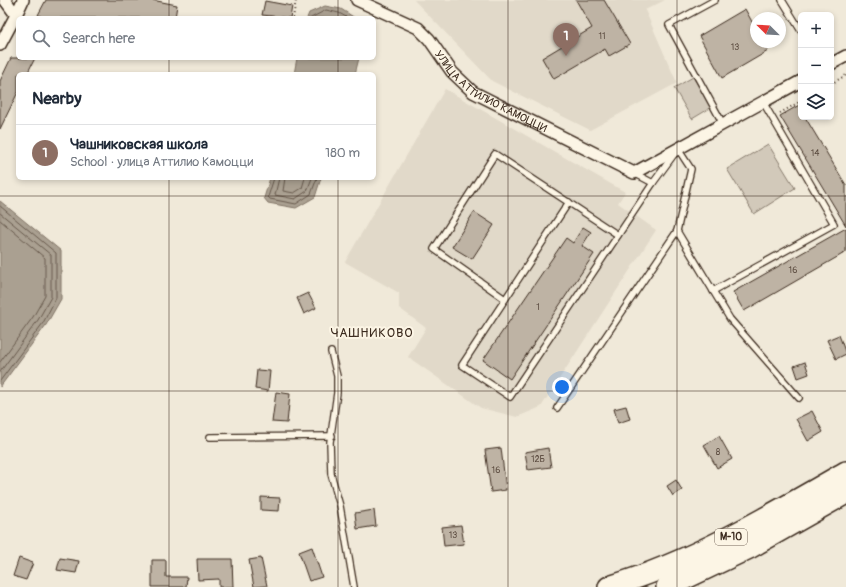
<!DOCTYPE html>
<meta charset="utf-8">
<style>
body{margin:0;font-family:Pangolin,sans-serif;background:#f6f6f7;color:#1f2937}
.controls{position:absolute;right:12px;top:12px;display:grid;overflow:hidden;border-radius:6px;box-shadow:0 2px 6px #0003}
.controls button{width:36px;height:36px;display:grid;place-items:center;padding:0;border:0;border-bottom:1px solid #e0e1e3;background:#fff;color:#1f2937;font:20px sans-serif}
.compass{position:absolute;left:750px;top:12px;width:36px;height:36px;border-radius:50%;background:#fff;box-shadow:0 2px 6px #0003;rotate:294deg}
.you{position:absolute;left:562px;top:387px;width:14px;height:14px;margin:-10px;border:3px solid #fff;border-radius:50%;background:#1a73e8;box-shadow:0 0 0 6px #1a73e833}
.badge{display:grid;place-items:center;width:26px;height:26px;border-radius:50%;background:#db2777;color:#fff;font-size:13px;font-weight:700}
.pin{position:absolute;translate:-50% -33px;filter:drop-shadow(0 1px 2px #0008)}
.pin::after{content:'';position:absolute;top:21px;width:14px;height:12px;background:inherit;clip-path:polygon(0 0,100% 0,50% 100%)}
.list{margin:0;padding:0;list-style:none}
h2{display:flex;justify-content:space-between;align-items:center;height:52px;margin:0;padding:0 16px;font-size:17px}
h2 small{font-size:13px;font-weight:400;color:#747a83}
.list li{display:grid;grid-template-columns:26px 1fr auto;gap:12px;align-items:center;box-sizing:border-box;height:56px;padding:0 16px;border-top:1px solid #e0e1e3}
.list b{display:block;font-size:15px;white-space:nowrap}
.list p{margin:0;font-size:13px;white-space:nowrap;color:#747a83}
.list em{font-size:13px;font-style:normal;color:#747a83}
.icon{flex:none;width:22px;height:22px;fill:none;stroke:currentColor;stroke-width:2;stroke-linecap:round;stroke-linejoin:round}
.map{position:relative;flex:none;width:846px;height:587px;overflow:hidden}
.search{position:absolute;background:#fff;box-shadow:0 2px 6px #0003;left:16px;top:16px;width:360px;height:44px;display:flex;align-items:center;gap:10px;box-sizing:border-box;padding:0 14px;border-radius:6px;color:#747a83;font-size:15px}
.panel{position:absolute;background:#fff;box-shadow:0 2px 6px #0003;left:16px;top:72px;width:360px;height:108px;border-radius:6px}
.map>svg:first-child{display:block}
</style>
<div class="map">
<svg width="846" height="587" viewBox="0 0 846 587">
<rect width="100%" height="100%" fill="#f0e9d9"/>
<filter id="ink" filterUnits="userSpaceOnUse"><feTurbulence type="fractalNoise" baseFrequency=".025" numOctaves="2"/><feDisplacementMap in="SourceGraphic" scale="8" xChannelSelector="R" yChannelSelector="G"/><feConvolveMatrix kernelMatrix="1 2 1 2 8 2 1 2 1" color-interpolation-filters="sRGB"/></filter>
<g filter="url(#ink)">
<g fill="#e1d9c9">
<path d="M 414,0 L 665,0 L 645,10 L 677,83 L 590,130 L 492,81 Z"/>
<path d="M 445,89 L 625,192 L 618,203 L 656,230 L 541,407 L 517,417 L 481,408 L 408,357 L 426,328 L 399,308 L 399,293 L 345,262 Z"/>
</g>
<g fill="#d2c9ba" stroke="#867a6c">
<path d="M 693,77 L 712,107 L 692,119 L 674,88 Z"/>
<path d="M 768,144 L 795,188 L 754,214 L 727,169 Z"/>
</g>
<g fill="#aaa091" stroke="#7e7163">
<path d="M 325,6 L 341,9 L 355,18 L 307,18 L 309,13 Z"/>
<path d="M 297,58 L 359,58 L 355,74 L 294,74 Z"/>
<path d="M 270,178 L 321,178 L 315,197 L 296,208 L 268,203 L 264,198 Z"/>
<path d="M 0,201 L 61,251 L 61,299 L 46,325 L 0,387 Z"/>
</g>
<g fill="none" stroke-linecap="round" stroke-linejoin="round">
<g stroke="#67594c" stroke-width="1">
<path d="M 311,18 L 326,10 L 339,13 L 348,18"/>
<path d="M 274,178 L 268,197 L 270,199 L 296,204 L 311,194 L 317,178"/>
<path d="M 279,178 L 275,195 L 295,199 L 307,191 L 312,178"/>
<path d="M 285,178 L 283,191 L 294,193 L 302,188 L 305,178"/>
<path d="M 0,206 L 56,253 L 56,298 L 43,323 L 0,381"/>
<path d="M 0,213 L 51,255 L 51,297 L 38,320 L 0,372"/>
<path d="M 0,220 L 45,258 L 45,296 L 33,317 L 0,362"/>
</g>
</g>
<g fill="#beb3a4" stroke="#3b2a1e">
<path d="M 46,0 L 152,0 L 177,5 L 175,18 L 45,18 L 38,15 Z"/>
<path d="M 576,0 L 604,0 L 630,44 L 609,56 L 605,49 L 554,79 L 542,58 L 592,28 Z"/>
<path d="M 265,1 L 292,6 L 290,18 L 262,15 Z"/>
<path d="M 745,9 L 756,29 L 756,42 L 763,42 L 768,51 L 722,78 L 699,36 Z"/>
<path d="M 11,58 L 35,58 L 27,74 L 18,74 L 18,92 L 0,129 L 0,81 Z"/>
<path d="M 801,104 L 801,117 L 805,117 L 846,185 L 846,226 L 780,116 Z"/>
<path d="M 474,212 L 494,225 L 472,259 L 452,247 Z"/>
<path d="M 583,227 L 591,232 L 582,246 L 594,254 L 510,379 L 483,360 L 566,238 L 573,243 Z"/>
<path d="M 846,228 L 846,252 L 744,311 L 733,292 Z"/>
<path d="M 308,293 L 316,308 L 304,314 L 297,298 Z"/>
<path d="M 839,335 L 846,354 L 836,359 L 827,340 Z"/>
<path d="M 805,362 L 809,374 L 798,378 L 794,366 Z"/>
<path d="M 257,370 L 270,371 L 268,391 L 255,389 Z"/>
<path d="M 276,392 L 290,394 L 287,423 L 272,422 Z"/>
<path d="M 626,406 L 630,419 L 618,423 L 614,409 Z"/>
<path d="M 812,411 L 823,432 L 808,441 L 796,419 Z"/>
<path d="M 719,436 L 732,459 L 717,468 L 704,445 Z"/>
<path d="M 501,448 L 506,490 L 491,492 L 485,450 Z"/>
<path d="M 548,448 L 551,467 L 528,470 L 525,452 Z"/>
<path d="M 676,480 L 682,490 L 673,496 L 667,486 Z"/>
<path d="M 261,497 L 280,498 L 279,511 L 261,510 Z"/>
<path d="M 374,510 L 376,526 L 357,529 L 355,513 Z"/>
<path d="M 461,525 L 464,544 L 444,546 L 442,527 Z"/>
<path d="M 312,547 L 322,577 L 309,581 L 299,552 Z"/>
<path d="M 19,558 L 33,563 L 26,580 L 13,576 Z"/>
<path d="M 60,558 L 79,561 L 76,573 L 57,570 Z"/>
<path d="M 261,558 L 267,586 L 254,587 L 249,560 Z"/>
<path d="M 197,559 L 232,559 L 233,587 L 219,587 L 219,579 L 198,580 Z"/>
<path d="M 152,560 L 166,560 L 166,577 L 187,577 L 186,587 L 152,587 Z"/>
</g>
<g fill="none" stroke-linecap="round" stroke-linejoin="round">
<defs>
<g id="lane">
<path d="M 715,0 L 669,25 L 723,124"/>
<path d="M 782,0 L 801,31"/>
<path d="M 634,173 L 653,183"/>
<path d="M 677,231 L 730,319 L 799,398"/>
<path d="M 713,291 L 834,224 L 763,102"/>
<path d="M 505,299 L 434,249 L 495,154 L 618,235"/>
<path d="M 331,352 L 337,376 L 337,393 L 330,442 L 331,474 L 340,506 L 354,587"/>
<path d="M 557,408 L 677,231 L 691,169 L 678,149 L 653,183 L 510,397 L 462,365 L 569,202"/>
<path d="M 210,437 L 332,436"/>
</g>
<g id="street">
<path id="s1" d="M 357,0 L 418,28 L 429,39 L 452,72 L 473,92 L 634,173 L 801,81"/>
<path d="M 16,15 L 23,0"/>
<path d="M 0,45 L 16,15 L 5,0"/>
<path d="M 831,64 L 846,56"/>
</g>
<g id="highway">
<path d="M 609,587 C 694,561 770,516 846,472"/>
<path d="M 667,587 L 749,548 L 846,493"/>
</g>
</defs>
<use href="#lane" stroke="#3b2a1e" stroke-width="8"/>
<use href="#street" stroke="#3b2a1e" stroke-width="14"/>
<use href="#highway" stroke="#3b2a1e" stroke-width="24"/>
<g stroke="#3b2a1e" stroke-width="2" stroke-dasharray="1 3" stroke-linecap="butt">
<path d="M 293,18 L 296,0"/>
<path d="M 831,84 L 846,75"/>
<path d="M 780,113 L 801,101"/>
</g>
<use href="#lane" stroke="#fcf5e5" stroke-width="5.5"/>
<use href="#street" stroke="#fcf5e5" stroke-width="11"/>
<use href="#highway" stroke="#fcf5e5" stroke-width="21"/>
</g>
</g>
<path fill="none" stroke="#3b2a1e" stroke-width="1" stroke-opacity="0.55" d="M 169,0 L 169,18M 338,0 L 338,18M 508,0 L 508,587M 677,0 L 677,587M 169,58 L 169,74M 338,58 L 338,74M 169,178 L 169,587M 338,178 L 338,587M 0,196 L 846,196M 0,391 L 846,391"/>
<g text-anchor="middle" dominant-baseline="central" stroke-width="4" stroke-linejoin="round" paint-order="stroke">
<g font-size="9" fill="#5c4c40">
<text x="602" y="36">11</text>
<text x="735" y="47">13</text>
<text x="815" y="153">14</text>
<text x="793" y="270">16</text>
<text x="538" y="307">1</text>
<text x="718" y="452">8</text>
<text x="538" y="459">12Б</text>
<text x="496" y="470">16</text>
<text x="453" y="535">13</text>
</g>
<rect fill="#fcf5e5" stroke="#75675a" stroke-width="1" x="715" y="529" width="32" height="16" rx="3"/>
<g font-size="10" font-weight="bold" fill="#3b2a1e">
<text x="731" y="537">М-10</text>
</g>
<g font-size="11" fill="#3b2a1e" stroke="#fcf5e5">
<text stroke="none"><textPath href="#s1" startOffset="166">УЛИЦА АТТИЛИО КАМОЦЦИ</textPath></text>
</g>
<g font-size="13" letter-spacing="1" fill="#3b2a1e" stroke="#fcf5e5">
<text x="372" y="333">ЧАШНИКОВО</text>
</g>
</g>
</svg>
<div class="controls">
<button>+</button>
<button>−</button>
<button><svg class="icon" aria-label="layers" viewBox="0 0 24 24"><path d="M12 4l9 5-9 5-9-5zM3 14l9 5 9-5"/></svg></button>
</div>
<svg class="compass" viewBox="-18 -18 36 36"><path d="M0-13l5 13h-10z" fill="#e53935"/><path d="M0 13l5-13h-10z" fill="#747a83"/></svg>
<div class="you"></div>
<div class="pin badge" style="left:566px;top:56px;background:#8d6e63">1</div>
<div class="search"><svg class="icon" aria-label="search" viewBox="0 0 24 24"><circle cx="10" cy="10" r="6"/><path d="M15 15l6 6"/></svg>Search here</div>
<section class="panel">
<h2>Nearby<small></small></h2>
<ul class="list">
<li><span class="badge" style="background:#8d6e63">1</span><div><b>Чашниковская школа</b><p>School · улица Аттилио Камоцци</p></div><em>180 m</em></li>
</ul>
</section>
</div>
